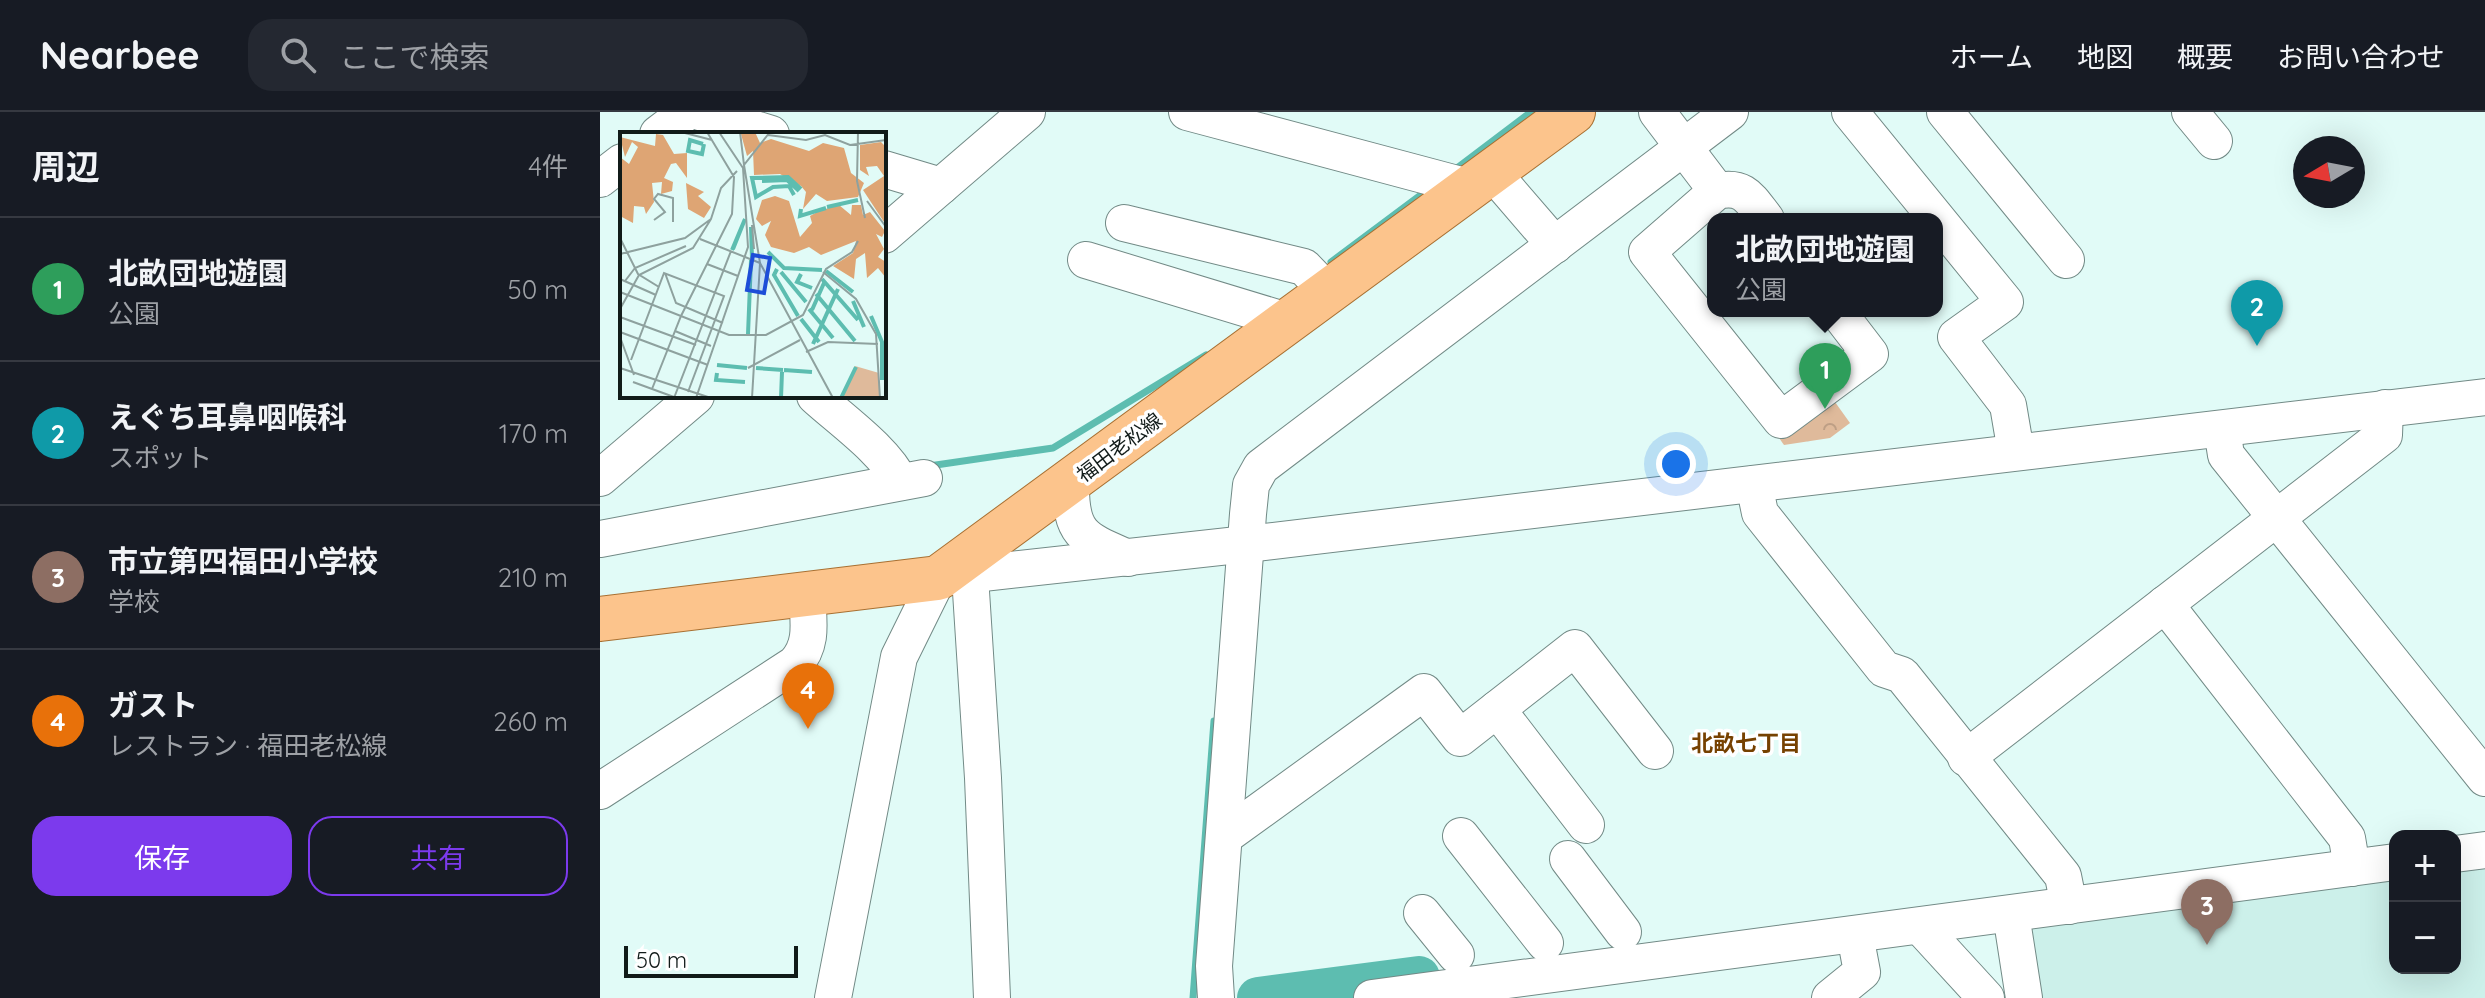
<!DOCTYPE html>
<html lang="ja">
<meta charset="utf-8">
<style>
body{margin:0;font-family:Quicksand,"Noto Sans JP",sans-serif;background:#242831;color:#f1f3f6}
.controls{position:absolute;right:24px;bottom:24px;display:grid;overflow:hidden;border-radius:16px;box-shadow:0 8px 32px #0002}
.controls button{width:72px;height:72px;display:grid;place-items:center;padding:0;border:0;border-bottom:2px solid #363941;background:#171b24;color:#f1f3f6;font:40px sans-serif}
.compass{position:absolute;left:1693px;top:24px;width:72px;height:72px;border-radius:50%;background:#171b24;box-shadow:0 8px 32px #0002;rotate:260deg}
.scale{position:absolute;left:24px;bottom:20px;width:174px;box-sizing:border-box;padding-left:8px;border:4px solid #111b19;border-top:0;font-size:22px;line-height:28px;white-space:nowrap;color:#111b19;-webkit-text-stroke:6px #fff;paint-order:stroke}
.you{position:absolute;left:1076px;top:352px;width:28px;height:28px;margin:-20px;border:6px solid #fff;border-radius:50%;background:#1a73e8;box-shadow:0 0 0 12px #1a73e833}
.badge{display:grid;place-items:center;width:52px;height:52px;border-radius:50%;background:#7c3aed;color:#fff;font-size:26px;font-weight:700}
.pin{position:absolute;translate:-50% -66px;filter:drop-shadow(0 2px 4px #0008)}
.pin::after{content:'';position:absolute;top:42px;width:28px;height:24px;background:inherit;clip-path:polygon(0 0,100% 0,50% 100%)}
.popup{position:absolute;left:1107px;top:101px;width:236px;height:104px;box-sizing:border-box;display:grid;place-content:center;border-radius:16px;background:#171b24;filter:drop-shadow(0 2px 6px #0005);font-size:26px;white-space:nowrap;color:#9ea1a6}
.popup b{font-size:30px;color:#f1f3f6}
.popup::after{content:'';position:absolute;left:50%;top:100%;margin-left:-16px;border:16px solid transparent;border-top-color:#171b24}
.list{margin:0;padding:0;list-style:none}
h2{display:flex;justify-content:space-between;align-items:center;height:104px;margin:0;padding:0 32px;font-size:34px}
h2 small{font-size:26px;font-weight:400;color:#9ea1a6}
.list li{display:grid;grid-template-columns:52px 1fr auto;gap:24px;align-items:center;box-sizing:border-box;height:144px;padding:0 32px;border-top:2px solid #363941}
.list b{display:block;font-size:30px;white-space:nowrap}
.list p{margin:0;font-size:26px;white-space:nowrap;color:#9ea1a6}
.list em{font-size:26px;font-style:normal;color:#9ea1a6}
.actions{display:flex;gap:16px;padding:24px 32px}
.actions a{flex:1;padding:18px 0;border:2px solid #7c3aed;border-radius:24px;text-align:center;font-size:28px;color:#7c3aed}
.actions .main{background:#7c3aed;color:#fff}
.icon{flex:none;width:44px;height:44px;fill:none;stroke:currentColor;stroke-width:2;stroke-linecap:round;stroke-linejoin:round}
.map{position:relative;flex:none;width:1885px;height:886px;overflow:hidden}
header{display:flex;align-items:center;gap:48px;box-sizing:border-box;height:112px;padding:0 40px;background:#171b24;border-bottom:2px solid #363941}
header strong{font-size:38px}
nav{display:flex;gap:44px;margin-inline-start:auto;font-size:28px}
.search{width:560px;height:72px;background:#242831;display:flex;align-items:center;gap:20px;box-sizing:border-box;padding:0 28px;border-radius:24px;color:#9ea1a6;font-size:30px}
main{display:flex}
aside{flex:1;background:#171b24}
.map>svg:first-child{display:block}
</style>
<header>
<strong>Nearbee</strong>
<div class="search"><svg class="icon" aria-label="search" viewBox="0 0 24 24"><circle cx="10" cy="10" r="6"/><path d="M15 15l6 6"/></svg>ここで検索</div>
<nav><a>ホーム</a><a>地図</a><a>概要</a><a>お問い合わせ</a></nav>
</header>
<main>
<aside>
<h2>周辺<small>4件</small></h2>
<ul class="list">
<li><span class="badge" style="background:#2e9e5b">1</span><div><b>北畝団地遊園</b><p>公園</p></div><em>50 m</em></li>
<li><span class="badge" style="background:#0f9aa8">2</span><div><b>えぐち耳鼻咽喉科</b><p>スポット</p></div><em>170 m</em></li>
<li><span class="badge" style="background:#8d6e63">3</span><div><b>市立第四福田小学校</b><p>学校</p></div><em>210 m</em></li>
<li><span class="badge" style="background:#e8710a">4</span><div><b>ガスト</b><p>レストラン · 福田老松線</p></div><em>260 m</em></li>
</ul>
<div class="actions"><a class="main">保存</a><a>共有</a></div>
</aside>
<div class="map">
<svg width="1885" height="886" viewBox="0 0 1885 886">
<defs>
<pattern id="park-crowns" width="20" height="18" patternUnits="userSpaceOnUse" patternTransform="scale(2)"><rect width="20" height="18" fill="#dfba9b"/><path d="M2 6a3 3 0 1 1 6 0M12 15a3 3 0 1 1 6 0" fill="none" stroke="#be9f85"/></pattern>
</defs>
<rect width="100%" height="100%" fill="#e1fbf7"/>
<path fill="#ccf0ea" d="M 1885,748 L 1885,886 L 1428,886 L 1416,810 L 1795,759 L 1795,856 L 1855,856 L 1855,752 Z"/>
<path fill="url(#park-crowns)" d="M 1230,283 L 1250,311 L 1230,326 L 1184,333 L 1177,323 Z"/>
<g fill="none" stroke-linecap="round" stroke-linejoin="round">
<g stroke="#5dbdb0" stroke-width="7">
<path d="M 853,59 L 931,0"/>
<path d="M 731,150 L 830,76"/>
<path d="M 329,354 L 453,336 L 606,243"/>
<path d="M 593,886 L 614,609"/>
</g>
<path stroke="#5dbdb0" stroke-width="42" d="M 658,886 L 819,865"/>
<defs>
<g id="minor">
<path d="M 100,0 L 171,22"/>
<path d="M 587,0 L 872,76"/>
<path d="M 1057,0 L 1117,79"/>
<path d="M 1250,0 L 1405,190 L 1356,225 L 1408,293 L 1416,340"/>
<path d="M 1345,0 L 1466,148"/>
<path d="M 1590,0 L 1614,29"/>
<path d="M 58,22 L 87,0"/>
<path d="M 284,57 L 341,74"/>
<path d="M 893,61 L 955,133"/>
<path d="M 0,67 L 22,50"/>
<path d="M 1166,107 C 1150,87 1145,73 1117,79 L 1047,140 L 1181,308 L 1270,242 L 1237,199"/>
<path d="M 524,111 L 704,155 L 728,180"/>
<path d="M 284,123 L 427,0"/>
<path d="M 486,148 L 687,209"/>
<path d="M 215,284 C 240,307 286,339 300,370"/>
<path d="M 1622,317 L 1626,343 L 1885,666"/>
<path d="M 0,366 L 96,284"/>
<path d="M 471,371 C 470,423 484,427 528,446"/>
<path d="M 1154,372 L 1160,401 L 1284,557 L 1302,563 L 1463,764 L 1469,794"/>
<path d="M 0,427 L 324,366"/>
<path d="M 370,464 L 383,666 L 392,886"/>
<path d="M 1565,492 L 1747,726 L 1752,756"/>
<path d="M 897,597 L 986,713"/>
<path d="M 1366,646 L 1784,323 L 1785,296"/>
<path d="M 0,679 L 195,552 C 214,532 208,508 207,482"/>
<path d="M 625,724 L 824,580 L 860,626 L 975,536 L 1055,639"/>
<path d="M 861,724 L 945,831"/>
<path d="M 1855,742 L 1885,738"/>
<path d="M 968,747 L 1023,820"/>
<path d="M 822,801 L 856,843"/>
<path d="M 1411,802 L 1424,886"/>
<path d="M 1320,814 L 1386,886"/>
<path d="M 233,886 L 299,545 L 338,466 L 647,432 L 1885,285"/>
<path d="M 616,886 L 614,854 L 648,402 L 651,373 L 661,355 L 1130,0"/>
<path d="M 772,886 L 1795,750"/>
<path d="M 1230,886 L 1262,860 L 1255,823"/>
</g>
<path id="major" d="M 0,507 L 338,466 L 973,0"/>
</defs>
<use href="#minor" stroke="#728a86" stroke-width="38"/>
<use href="#major" stroke="#a87032" stroke-width="46"/>
<use href="#minor" stroke="#fff" stroke-width="36"/>
<use href="#major" stroke="#fcc48c" stroke-width="44"/>
</g>
<g text-anchor="middle" dominant-baseline="central" stroke-width="7" stroke-linejoin="round" paint-order="stroke">
<g font-size="20" fill="#111b19" stroke="#fff">
<text transform="translate(519 335) rotate(-37)">福田老松線</text>
</g>
<g font-size="22" font-weight="bold" fill="#764100" stroke="#fff">
<text x="1146" y="631">北畝七丁目</text>
</g>
</g>
<g transform="translate(20 20)">
<rect width="266" height="266" fill="#e1fbf7"/>
<path d="M 135,0 L 140,11 L 151,7 L 189,19 L 203,11 L 224,16 L 231,41 L 244,51 L 238,65 L 207,69 L 196,62 L 183,77 L 186,60 L 181,54 L 160,42 L 134,43 L 133,19 L 127,24 L 121,2 ZM 36,2 L 43,3 L 54,22 L 67,21 L 67,46 L 56,31 L 51,32 L 44,46 L 53,50 L 52,59 L 41,62 L 42,50 L 32,51 L 34,70 L 26,82 L 24,75 L 14,74 L 13,91 L 0,84 L 0,25 L 9,32 L 18,15 L 12,10 L 5,25 L 0,5 L 35,14 ZM 261,10 L 266,15 L 266,93 L 243,58 L 264,44 L 257,34 L 246,35 L 249,44 L 240,38 L 240,13 ZM 66,51 L 84,60 L 78,64 L 91,75 L 84,86 L 68,77 ZM 155,64 L 169,69 L 180,105 L 192,91 L 190,84 L 199,79 L 219,73 L 231,83 L 232,73 L 241,73 L 243,83 L 250,80 L 265,99 L 262,105 L 256,102 L 264,117 L 258,125 L 266,130 L 266,146 L 258,136 L 247,146 L 245,121 L 236,127 L 234,147 L 213,134 L 233,121 L 236,109 L 201,123 L 189,115 L 174,121 L 151,115 L 145,103 L 151,89 L 142,94 L 136,87 L 142,68 Z" fill="#dea574"/>
<path d="M 235,234 L 259,241 L 259,266 L 221,266 Z" fill="#dfba9b"/>
<path fill="none" stroke="#5dbdb0" stroke-width="4" d="M 83,12 L 70,8 L 68,19 L 82,22 L 84,12M 142,49 L 167,48 L 179,59M 174,63 L 169,54 L 153,55 L 136,65 L 132,46 L 168,45 L 181,57M 207,75 L 238,68M 181,77 L 180,84 L 206,76M 131,95 L 132,126M 113,117 L 125,87M 112,118 L 125,87M 148,120 L 164,136 L 202,138M 157,137 L 154,143 L 178,184M 206,139 L 233,160M 161,140 L 186,170M 181,142 L 177,150 L 192,156M 202,147 L 238,188M 196,162 L 235,209M 233,169 L 244,195M 189,177 L 213,206M 192,178 L 204,151M 251,184 L 262,210 L 262,248M 181,187 L 199,210M 128,202 L 131,128M 193,212 L 218,157M 97,233 L 127,236M 136,236 L 163,238M 164,238 L 192,240M 97,241 L 96,248 L 125,250M 161,266 L 162,240M 221,266 L 236,235"/>
<path fill="none" stroke="#8ea19e" stroke-width="2" d="M 61,0 L 92,8M 120,0 L 124,33M 150,0 L 124,33 L 140,131 L 213,266M 238,0 L 237,49 L 245,86M 148,3 L 186,8 L 205,3 L 230,13 L 266,8M 247,69 L 266,95M 34,88 L 45,80 L 34,67 L 38,62 L 53,66 L 53,90M 132,93 L 134,117M 0,106 L 18,142 L 39,155M 80,107 L 140,131 L 132,266M 0,122 L 65,106 L 91,87 L 101,56 L 117,39M 87,132 L 118,144M 203,140 L 236,167 L 256,202 L 260,266M 45,141 L 56,171 L 103,191M 0,147 L 36,163M 5,149 L 15,136 L 66,114M 0,160 L 109,203 L 146,203 L 183,183 L 206,137 L 232,120 L 238,109M 0,177 L 19,143 L 73,116 L 91,87M 0,185 L 76,213M 55,199 L 91,214M 0,200 L 88,233M 0,205 L 14,243M 186,220 L 208,210 L 258,212M 11,228 L 44,141 L 104,164 L 68,260M 0,236 L 91,266M 128,236 L 180,208M 13,250 L 54,265M 32,257 L 61,184 L 112,82 L 114,45 L 87,0M 54,266 L 111,119M 76,266 L 128,115 L 123,36 L 99,0"/>
<path fill="#1d4ed8" fill-opacity="0.15" stroke="#1d4ed8" stroke-width="4" d="M 133,123 L 150,126 L 144,161 L 127,158 Z"/>
<rect width="266" height="266" fill="none" stroke="#111b19" stroke-width="4"/>
</g>
</svg>
<div class="controls">
<button>+</button>
<button>−</button>
</div>
<svg class="compass" viewBox="-18 -18 36 36"><path d="M0-13l5 13h-10z" fill="#e53935"/><path d="M0 13l5-13h-10z" fill="#9ea1a6"/></svg>
<div class="scale">50 m</div>
<div class="you"></div>
<div class="pin badge" style="left:1225px;top:297px;background:#2e9e5b">1</div>
<div class="popup"><b>北畝団地遊園</b>公園</div>
<div class="pin badge" style="left:1657px;top:234px;background:#0f9aa8">2</div>
<div class="pin badge" style="left:1607px;top:833px;background:#8d6e63">3</div>
<div class="pin badge" style="left:208px;top:617px;background:#e8710a">4</div>
</div>
</main>
